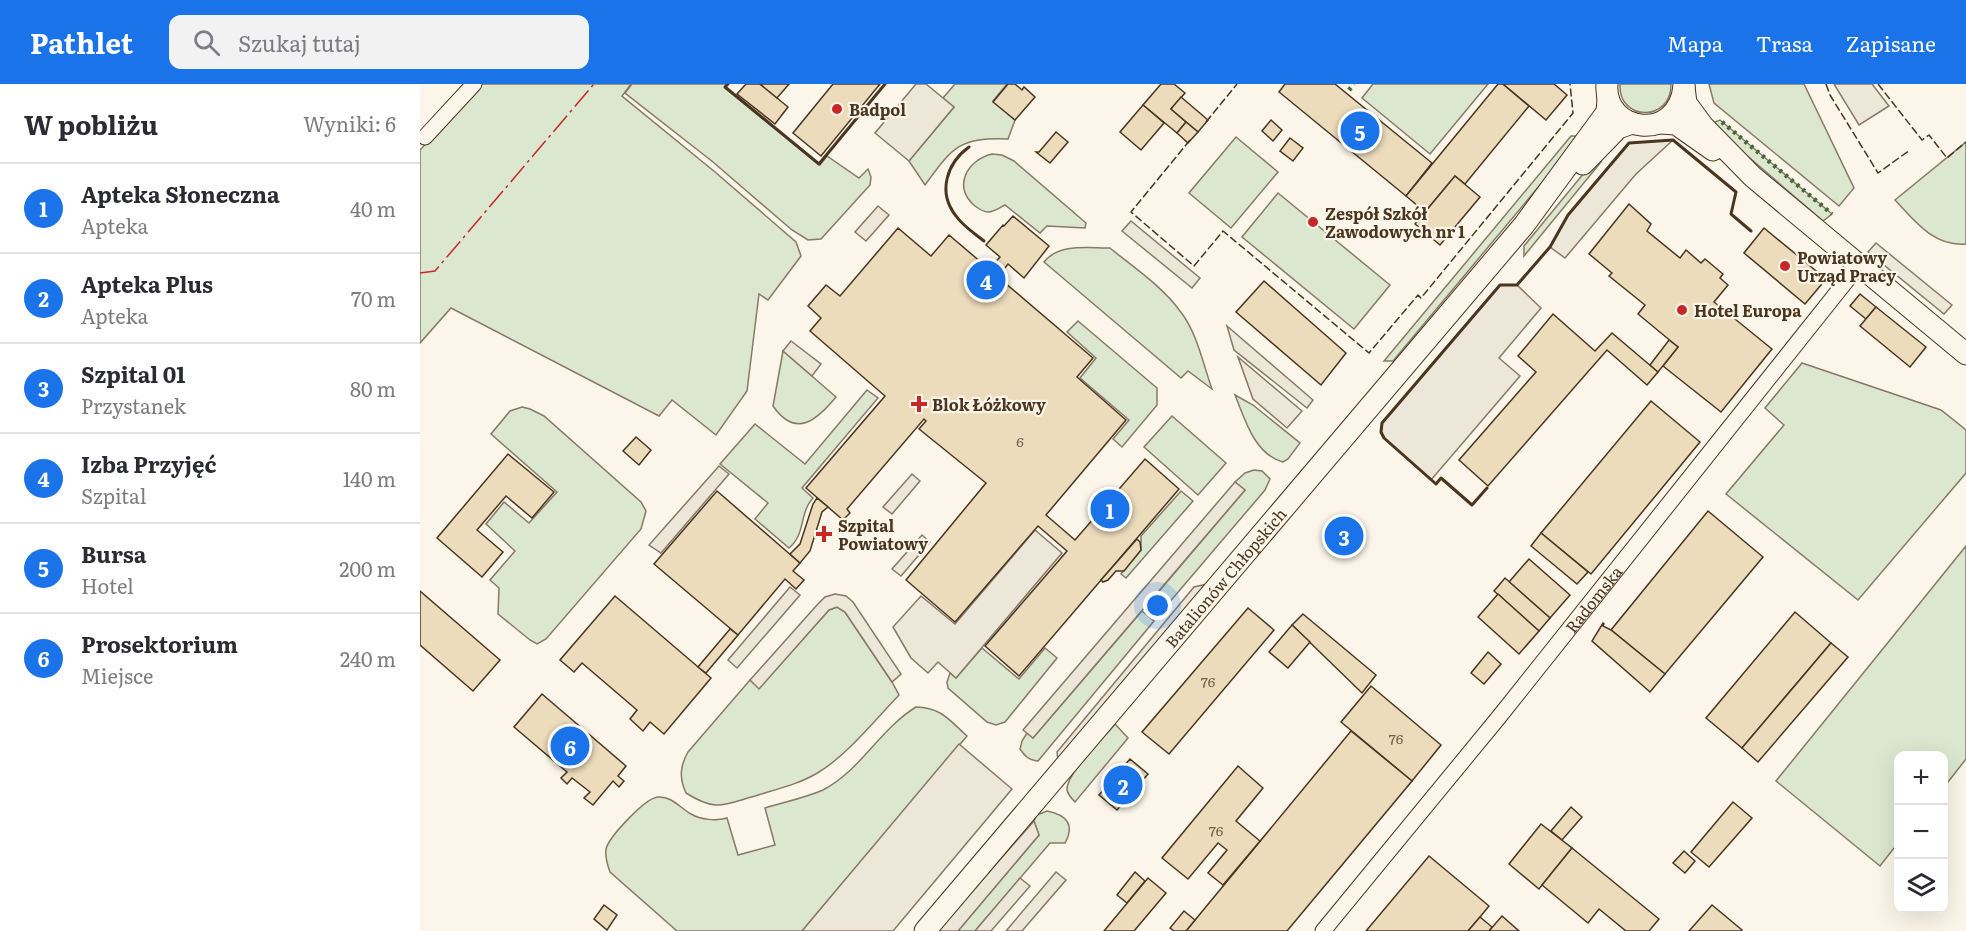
<!DOCTYPE html>
<html lang="pl">
<meta charset="utf-8">
<style>
body{margin:0;font-family:Literata,serif;background:#f2f2f3;color:#2b2b33}
.controls{position:absolute;right:18px;bottom:18px;display:grid;overflow:hidden;border-radius:12px;box-shadow:0 6px 24px #0002}
.controls button{width:54px;height:54px;display:grid;place-items:center;padding:0;border:0;border-bottom:2px solid #e1e1e2;background:#fff;color:#2b2b33;font:30px sans-serif}
.you{position:absolute;left:738px;top:522px;width:21px;height:21px;margin:-15px;border:4px solid #fff;border-radius:50%;background:#1a73e8;box-shadow:0 0 0 9px #1a73e833}
.badge{display:grid;place-items:center;width:39px;height:39px;border-radius:50%;background:#1a73e8;color:#fff;font-size:20px;font-weight:700}
.pin{position:absolute;translate:-50% -50%;border:3px solid #fff;box-shadow:0 2px 6px #0006}
.list{margin:0;padding:0;list-style:none}
h2{display:flex;justify-content:space-between;align-items:center;height:78px;margin:0;padding:0 24px;font-size:26px}
h2 small{font-size:20px;font-weight:400;color:#7c7c81}
.list li{display:grid;grid-template-columns:39px 1fr auto;gap:18px;align-items:center;box-sizing:border-box;height:90px;padding:0 24px;border-top:2px solid #e1e1e2}
.list b{display:block;font-size:22px;white-space:nowrap}
.list p{margin:0;font-size:20px;white-space:nowrap;color:#7c7c81}
.list em{font-size:20px;font-style:normal;color:#7c7c81}
.icon{flex:none;width:33px;height:33px;fill:none;stroke:currentColor;stroke-width:2;stroke-linecap:round;stroke-linejoin:round}
.map{position:relative;flex:none;width:1546px;height:847px;overflow:hidden}
header{display:flex;align-items:center;gap:36px;box-sizing:border-box;height:84px;padding:0 30px;background:#1a73e8;color:#fff}
header strong{font-size:28px}
nav{display:flex;gap:33px;margin-inline-start:auto;font-size:21px}
.search{width:420px;height:54px;background:#f2f2f3;display:flex;align-items:center;gap:15px;box-sizing:border-box;padding:0 21px;border-radius:12px;color:#7c7c81;font-size:22px}
main{display:flex}
aside{flex:1;background:#fff}
.map>svg:first-child{display:block}
</style>
<header>
<strong>Pathlet</strong>
<div class="search"><svg class="icon" aria-label="search" viewBox="0 0 24 24"><circle cx="10" cy="10" r="6"/><path d="M15 15l6 6"/></svg>Szukaj tutaj</div>
<nav><a>Mapa</a><a>Trasa</a><a>Zapisane</a></nav>
</header>
<main>
<aside>
<h2>W pobliżu<small>Wyniki: 6</small></h2>
<ul class="list">
<li><span class="badge">1</span><div><b>Apteka Słoneczna</b><p>Apteka</p></div><em>40 m</em></li>
<li><span class="badge">2</span><div><b>Apteka Plus</b><p>Apteka</p></div><em>70 m</em></li>
<li><span class="badge">3</span><div><b>Szpital 01</b><p>Przystanek</p></div><em>80 m</em></li>
<li><span class="badge">4</span><div><b>Izba Przyjęć</b><p>Szpital</p></div><em>140 m</em></li>
<li><span class="badge">5</span><div><b>Bursa</b><p>Hotel</p></div><em>200 m</em></li>
<li><span class="badge">6</span><div><b>Prosektorium</b><p>Miejsce</p></div><em>240 m</em></li>
</ul>
</aside>
<div class="map">
<svg width="1546" height="847" viewBox="0 0 1546 847">
<rect width="100%" height="100%" fill="#fbf6e9"/>
<g fill="#dce7d0" stroke="#887966" stroke-width="1.5">
<path d="M 62,0 L 211,0 L 202,12 L 295,88 L 376,158 L 381,172 L 348,216 L 339,210 L 327,307 L 296,351 L 252,316 L 239,332 L 31,224 L 0,259 L 0,66 Z"/>
<path d="M 212,0 L 307,0 L 305,4 L 400,81 L 407,72 L 439,94 L 448,85 L 451,93 L 450,101 L 401,155 L 388,156 L 372,146 L 293,78 L 205,9 Z"/>
<path d="M 535,0 L 587,0 L 573,17 L 595,36 L 588,55 C 539,53 533,63 505,101 L 489,77 L 534,23 L 523,14 Z"/>
<path d="M 953,0 L 1068,0 L 1010,70 L 942,14 Z"/>
<path d="M 1200,0 L 1251,0 C 1252,38 1198,38 1200,0 Z"/>
<path d="M 1289,0 L 1384,0 L 1434,104 L 1419,122 L 1294,19 Z"/>
<path d="M 1300,36 L 1412,130 L 1403,137 L 1290,40 Z"/>
<path d="M 1151,52 L 1161,52 L 973,277 L 964,277 Z"/>
<path d="M 816,53 L 858,88 L 811,144 L 769,109 Z"/>
<path d="M 1546,58 L 1546,160 C 1514,163 1495,137 1475,116 Z"/>
<path d="M 1182,67 L 1181,78 L 1104,172 L 1104,162 Z"/>
<path d="M 572,70 L 582,71 L 594,77 L 666,139 L 665,144 L 627,142 L 620,149 L 585,121 C 579,124 574,128 568,128 C 563,128 559,125 555,122 C 532,103 547,76 572,70 Z"/>
<path d="M 858,109 L 970,201 L 934,245 L 822,153 Z"/>
<path d="M 690,164 C 713,183 742,202 760,227 C 777,248 783,280 792,305 L 768,287 L 761,294 L 624,178 C 639,159 667,164 690,164 Z"/>
<path d="M 658,237 L 737,304 L 737,321 L 702,363 L 693,355 L 709,336 L 660,294 L 676,274 L 647,248 Z"/>
<path d="M 363,267 L 416,313 C 397,336 376,355 353,322 Z"/>
<path d="M 1382,279 L 1521,326 L 1546,346 L 1546,389 L 1438,516 L 1306,410 L 1364,341 L 1345,324 Z"/>
<path d="M 447,306 L 458,314 L 382,404 L 393,414 C 379,429 386,450 369,464 L 335,435 L 348,419 L 300,380 L 335,340 L 385,380 Z"/>
<path d="M 815,311 L 833,321 L 880,359 L 868,375 L 863,378 C 834,370 825,335 815,311 Z"/>
<path d="M 102,323 L 110,325 L 124,332 L 221,418 L 226,427 L 221,445 L 126,555 L 117,560 L 110,556 L 78,530 L 79,504 L 70,496 L 95,467 L 66,440 L 84,418 L 109,439 L 137,408 L 71,350 L 90,327 Z"/>
<path d="M 752,332 L 806,379 L 778,411 L 724,363 Z"/>
<path d="M 834,386 L 842,387 L 850,395 L 845,406 L 742,527 L 730,518 L 825,406 L 815,398 L 825,389 Z"/>
<path d="M 761,407 L 773,417 L 706,494 L 701,490 L 721,466 L 721,452 Z"/>
<path d="M 1546,462 L 1546,675 L 1524,703 L 1524,672 L 1478,672 L 1478,759 L 1460,782 L 1356,697 Z"/>
<path d="M 417,523 L 425,528 L 472,598 L 479,611 C 456,635 427,671 399,688 C 380,700 357,705 335,712 C 303,721 296,728 266,709 C 259,694 260,682 268,668 L 330,596 L 339,604 L 409,526 Z"/>
<path d="M 722,527 L 734,537 L 618,677 C 608,676 605,672 600,665 L 602,657 L 607,649 L 613,654 Z"/>
<path d="M 562,564 L 599,595 L 625,564 L 637,574 L 585,638 L 576,641 L 567,638 L 528,604 L 527,598 L 530,589 L 536,594 Z"/>
<path d="M 496,623 C 522,624 528,635 547,652 L 382,847 L 257,847 L 190,788 C 187,780 185,773 186,765 C 189,753 225,714 238,713 C 252,712 260,724 271,730 C 281,736 296,737 307,734 L 318,771 L 355,761 L 345,724 C 364,718 385,714 403,706 C 440,687 460,645 496,623 Z"/>
<path d="M 695,640 L 708,654 L 655,718 C 652,715 648,711 647,706 C 646,689 684,654 695,640 Z"/>
<path d="M 627,727 C 647,731 655,741 645,759 L 630,759 L 555,847 L 538,847 L 619,751 L 614,737 L 617,731 Z"/>
</g>
<g fill="#ede7d9" stroke="#887966" stroke-width="1.5">
<path d="M 496,0 L 506,0 L 534,23 L 489,77 L 455,49 Z"/>
<path d="M 1414,0 L 1452,0 L 1469,22 L 1439,41 Z"/>
<path d="M 1253,56 L 1216,90 L 1145,174 L 1130,163 L 1148,131 L 1209,59 Z"/>
<path d="M 458,122 L 469,131 L 446,157 L 435,148 Z"/>
<path d="M 711,137 L 780,194 L 772,204 L 702,147 Z"/>
<path d="M 1456,159 L 1532,221 L 1524,230 L 1448,168 Z"/>
<path d="M 1080,201 L 1097,201 L 1121,224 L 1079,274 L 1100,292 L 1011,396 L 964,354 L 961,348 L 962,339 Z"/>
<path d="M 807,242 L 893,316 L 887,324 L 814,266 Z"/>
<path d="M 371,257 L 401,280 L 392,292 L 363,267 Z"/>
<path d="M 818,273 L 882,327 L 867,344 L 833,315 Z"/>
<path d="M 299,382 L 309,390 L 241,469 L 229,461 Z"/>
<path d="M 492,390 L 500,397 L 472,430 L 463,423 Z"/>
<path d="M 815,398 L 825,406 L 613,654 L 603,646 Z"/>
<path d="M 615,446 L 642,469 L 536,594 L 518,578 L 508,589 L 491,574 L 473,543 L 501,512 L 535,540 Z"/>
<path d="M 502,451 L 510,458 L 481,492 L 472,485 Z"/>
<path d="M 787,500 L 638,677 L 637,668 L 774,503 Z"/>
<path d="M 370,503 L 380,511 L 317,584 L 308,576 Z"/>
<path d="M 415,510 L 426,512 L 433,518 L 481,590 L 472,598 L 425,528 L 417,523 L 409,526 L 339,605 L 330,596 L 397,521 L 405,513 Z"/>
<path d="M 539,660 L 592,705 L 473,847 L 382,847 Z"/>
<path d="M 614,737 L 619,751 L 538,847 L 517,847 Z"/>
<path d="M 636,788 L 646,796 L 602,847 L 586,847 Z"/>
<path d="M 600,794 L 610,802 L 571,847 L 555,847 Z"/>
</g>
<g fill="#ecdcbc" stroke="#4a3520" stroke-width="1.5">
<path d="M 326,0 L 340,0 L 368,23 L 355,40 L 317,10 Z"/>
<path d="M 340,0 L 369,0 L 357,14 Z"/>
<path d="M 413,0 L 460,0 L 401,72 L 373,49 Z"/>
<path d="M 588,0 L 595,0 L 602,6 L 604,3 L 615,13 L 595,36 L 573,18 Z"/>
<path d="M 741,0 L 754,0 L 765,9 L 751,25 L 766,38 L 757,49 L 723,21 Z"/>
<path d="M 865,0 L 915,0 L 1012,79 L 986,112 L 859,8 Z"/>
<path d="M 1078,0 L 1083,0 L 1109,22 L 1045,100 L 1035,92 L 1005,128 L 986,112 Z"/>
<path d="M 1083,0 L 1134,0 L 1147,11 L 1126,36 Z"/>
<path d="M 761,13 L 788,36 L 778,48 L 751,25 Z"/>
<path d="M 723,21 L 744,39 L 721,66 L 700,48 Z"/>
<path d="M 851,36 L 862,46 L 853,57 L 842,47 Z"/>
<path d="M 766,38 L 778,48 L 768,59 L 757,49 Z"/>
<path d="M 636,48 L 648,58 L 630,79 L 616,68 L 619,68 Z"/>
<path d="M 870,54 L 883,64 L 873,77 L 860,67 Z"/>
<path d="M 1035,92 L 1060,113 L 1020,161 L 995,140 Z"/>
<path d="M 1209,120 L 1231,140 L 1227,147 L 1260,174 L 1266,166 L 1281,179 L 1285,175 L 1303,190 L 1300,194 L 1308,201 L 1294,218 L 1352,265 L 1301,328 L 1243,282 L 1258,263 L 1218,230 L 1225,221 L 1189,192 L 1192,189 L 1169,170 Z"/>
<path d="M 593,132 L 629,162 L 604,194 L 588,180 L 578,193 L 673,274 L 657,293 L 706,336 L 626,431 L 655,456 L 725,375 L 759,405 L 599,592 L 565,562 L 647,467 L 618,442 L 535,538 L 486,496 L 566,399 L 499,345 L 506,337 L 504,335 L 427,425 L 430,429 L 423,436 L 386,404 L 465,312 L 390,247 L 401,234 L 388,222 L 406,201 L 420,212 L 478,144 L 511,172 L 529,151 L 569,185 L 580,173 L 566,161 L 583,141 L 584,142 Z"/>
<path d="M 1344,144 L 1406,195 L 1385,220 L 1324,169 Z"/>
<path d="M 844,197 L 926,269 L 901,301 L 816,228 Z"/>
<path d="M 1440,210 L 1456,223 L 1446,235 L 1430,222 Z"/>
<path d="M 1456,223 L 1506,263 L 1490,283 L 1440,242 Z"/>
<path d="M 1133,230 L 1175,267 L 1192,249 L 1238,288 L 1227,301 L 1187,266 L 1068,402 L 1039,376 L 1116,288 L 1098,272 Z"/>
<path d="M 1249,256 L 1258,263 L 1238,288 L 1230,281 Z"/>
<path d="M 1231,317 L 1280,358 L 1171,490 L 1121,449 Z"/>
<path d="M 216,353 L 231,366 L 219,381 L 203,367 Z"/>
<path d="M 88,370 L 134,408 L 112,434 L 86,412 L 57,446 L 83,468 L 62,493 L 17,454 Z"/>
<path d="M 297,407 L 380,479 L 373,487 L 384,496 L 376,505 L 365,495 L 318,551 L 234,480 Z"/>
<path d="M 397,414 L 408,423 L 402,428 L 390,467 L 380,479 L 370,470 L 380,460 L 393,420 Z"/>
<path d="M 1288,427 L 1343,473 L 1245,590 L 1191,546 Z"/>
<path d="M 1121,449 L 1168,488 L 1157,500 L 1111,462 Z"/>
<path d="M 717,455 L 720,458 L 721,466 L 704,487 L 696,487 L 688,496 L 683,498 L 681,496 Z"/>
<path d="M 1109,475 L 1150,511 L 1130,534 L 1089,498 Z"/>
<path d="M 1085,494 L 1130,534 L 1119,547 L 1074,507 Z"/>
<path d="M 0,507 L 80,576 L 53,607 L 0,561 Z"/>
<path d="M 1078,510 L 1119,547 L 1099,570 L 1058,533 Z"/>
<path d="M 195,512 L 291,594 L 244,650 L 230,638 L 223,647 L 210,635 L 217,626 L 162,579 L 154,588 L 140,576 Z"/>
<path d="M 828,524 L 854,546 L 749,670 L 722,648 Z"/>
<path d="M 1375,528 L 1411,559 L 1322,664 L 1286,634 Z"/>
<path d="M 883,530 L 956,591 L 942,609 L 872,541 Z"/>
<path d="M 1183,539 L 1184,540 L 1183,542 L 1191,546 L 1245,590 L 1230,608 L 1172,557 Z"/>
<path d="M 872,541 L 890,558 L 868,584 L 849,568 Z"/>
<path d="M 310,545 L 318,551 L 286,589 L 278,583 Z"/>
<path d="M 1411,559 L 1428,573 L 1338,678 L 1322,664 Z"/>
<path d="M 1068,568 L 1081,580 L 1064,600 L 1051,589 Z"/>
<path d="M 951,602 L 1021,661 L 992,697 L 921,638 Z"/>
<path d="M 122,610 L 206,682 L 198,692 L 204,697 L 199,703 L 193,697 L 173,721 L 164,714 L 170,708 L 152,694 L 147,700 L 141,694 L 147,688 L 94,643 Z"/>
<path d="M 931,647 L 992,697 L 867,847 L 766,847 Z"/>
<path d="M 710,675 L 728,690 L 697,726 L 679,711 Z"/>
<path d="M 818,682 L 843,704 L 816,737 L 840,757 L 803,801 L 788,789 L 807,766 L 798,759 L 768,795 L 742,774 Z"/>
<path d="M 1313,718 L 1332,734 L 1289,783 L 1271,768 Z"/>
<path d="M 1151,723 L 1162,733 L 1142,756 L 1131,747 Z"/>
<path d="M 1121,740 L 1152,764 L 1119,805 L 1089,780 Z"/>
<path d="M 1152,764 L 1239,835 L 1229,847 L 1206,847 L 1179,825 L 1168,839 L 1122,801 Z"/>
<path d="M 1264,767 L 1275,777 L 1265,789 L 1253,779 Z"/>
<path d="M 1009,772 L 1069,822 L 1060,833 L 1048,847 L 946,847 Z"/>
<path d="M 715,788 L 725,797 L 707,819 L 697,811 Z"/>
<path d="M 728,794 L 746,809 L 714,847 L 684,847 Z"/>
<path d="M 184,821 L 197,831 L 187,846 L 174,835 Z"/>
<path d="M 1292,821 L 1322,846 L 1321,847 L 1269,847 Z"/>
<path d="M 764,827 L 775,836 L 766,847 L 754,847 L 750,844 Z"/>
<path d="M 1082,832 L 1099,847 L 1069,847 Z"/>
<path d="M 1060,833 L 1072,843 L 1069,847 L 1048,847 Z"/>
</g>
<g fill="none" stroke-linecap="round" stroke-linejoin="round">
<defs>
<g id="street">
<path d="M 5,53 L 54,0"/>
<path id="s1" d="M 903,847 L 1079,633 L 1439,181"/>
</g>
<g id="secondary">
<path d="M 1187,0 C 1183,49 1258,60 1264,2"/>
<path d="M 1264,3 L 1266,19 L 1283,42 L 1333,93 L 1546,270"/>
<path d="M 1240,39 L 1256,40 L 1293,66"/>
<path d="M 1163,80 L 1198,44 L 1212,39"/>
<path id="s2" d="M 505,847 L 1104,141 L 1187,28 L 1188,15"/>
</g>
</defs>
<use href="#street" stroke="#4a3520" stroke-width="17"/>
<use href="#secondary" stroke="#4a3520" stroke-width="23"/>
<use href="#street" stroke="#fbf6e9" stroke-width="15"/>
<use href="#secondary" stroke="#fbf6e9" stroke-width="21"/>
<g stroke="#436837" stroke-width="4.5" stroke-dasharray="3 4.5" stroke-linecap="butt">
<path d="M 929,6 L 934,0"/>
<path d="M 1302,38 L 1412,130"/>
</g>
<g stroke="#4a3520" stroke-width="1.5" stroke-dasharray="8 3" stroke-linecap="butt">
<path d="M 1406,0 L 1410,11 L 1458,89 L 1490,66"/>
<path d="M 1458,0 L 1502,56 L 1509,51 L 1527,74 L 1546,58"/>
<path d="M 786,38 L 817,0"/>
<path d="M 770,56 L 711,128 L 774,182 L 803,147 L 949,269 L 998,211 L 1001,214 L 1153,29 L 1150,0"/>
</g>
<g stroke="#4a3520" stroke-width="3">
<path d="M 308,0 L 305,3 L 399,80 L 465,0"/>
<path d="M 549,63 C 527,79 517,108 536,132 C 543,142 554,149 564,157"/>
<path d="M 1067,404 L 1052,421 L 1021,394 L 1016,400 L 964,354 L 961,348 L 962,339 L 1080,201 L 1097,201 L 1130,163 L 1148,131 L 1209,59 L 1253,56 L 1316,108 L 1311,130 L 1331,147"/>
</g>
<path stroke="#c62828" stroke-width="1.5" stroke-dasharray="21 4.5 3 4.5" stroke-linecap="butt" d="M 0,189 L 15,187 L 174,0"/>
</g>
<g fill="#c62828" stroke="#fbf6e9" stroke-width="2">
<circle cx="417" cy="25" r="6"/>
<circle cx="893" cy="138" r="6"/>
<circle cx="1365" cy="182" r="6"/>
<circle cx="1262" cy="226" r="6"/>
<path d="M496 311h6v6h6v6h-6v6h-6v-6h-6v-6h6z"/>
<path d="M401 441h6v6h6v6h-6v6h-6v-6h-6v-6h6z"/>
</g>
<g text-anchor="middle" dominant-baseline="central" stroke-width="4.5" stroke-linejoin="round" paint-order="stroke">
<g font-size="14" fill="#725f47">
<text x="600" y="357">6</text>
<text x="788" y="597">76</text>
<text x="976" y="654">76</text>
<text x="796" y="746">76</text>
</g>
<g font-size="16" font-weight="bold" fill="#4a3520" stroke="#fbf6e9" text-anchor="start">
<text x="429" y="25">Badpol</text>
<text x="905" y="129">Zespół Szkół<tspan x="905" dy="18">Zawodowych nr 1</tspan></text>
<text x="1377" y="173">Powiatowy<tspan x="1377" dy="18">Urząd Pracy</tspan></text>
<text x="1274" y="226">Hotel Europa</text>
<text x="512" y="320">Blok Łóżkowy</text>
<text x="418" y="441">Szpital<tspan x="418" dy="18">Powiatowy</tspan></text>
</g>
<g font-size="16" fill="#4a3520" stroke="#fbf6e9">
<text stroke="none"><textPath href="#s2" startOffset="464">Batalionów Chłopskich</textPath></text>
<text stroke="none"><textPath href="#s1" startOffset="428">Radomska</textPath></text>
</g>
</g>
</svg>
<div class="controls">
<button>+</button>
<button>−</button>
<button><svg class="icon" aria-label="layers" viewBox="0 0 24 24"><path d="M12 4l9 5-9 5-9-5zM3 14l9 5 9-5"/></svg></button>
</div>
<div class="you"></div>
<div class="pin badge" style="left:690px;top:425px">1</div>
<div class="pin badge" style="left:703px;top:701px">2</div>
<div class="pin badge" style="left:924px;top:452px">3</div>
<div class="pin badge" style="left:566px;top:196px">4</div>
<div class="pin badge" style="left:940px;top:47px">5</div>
<div class="pin badge" style="left:150px;top:662px">6</div>
</div>
</main>
